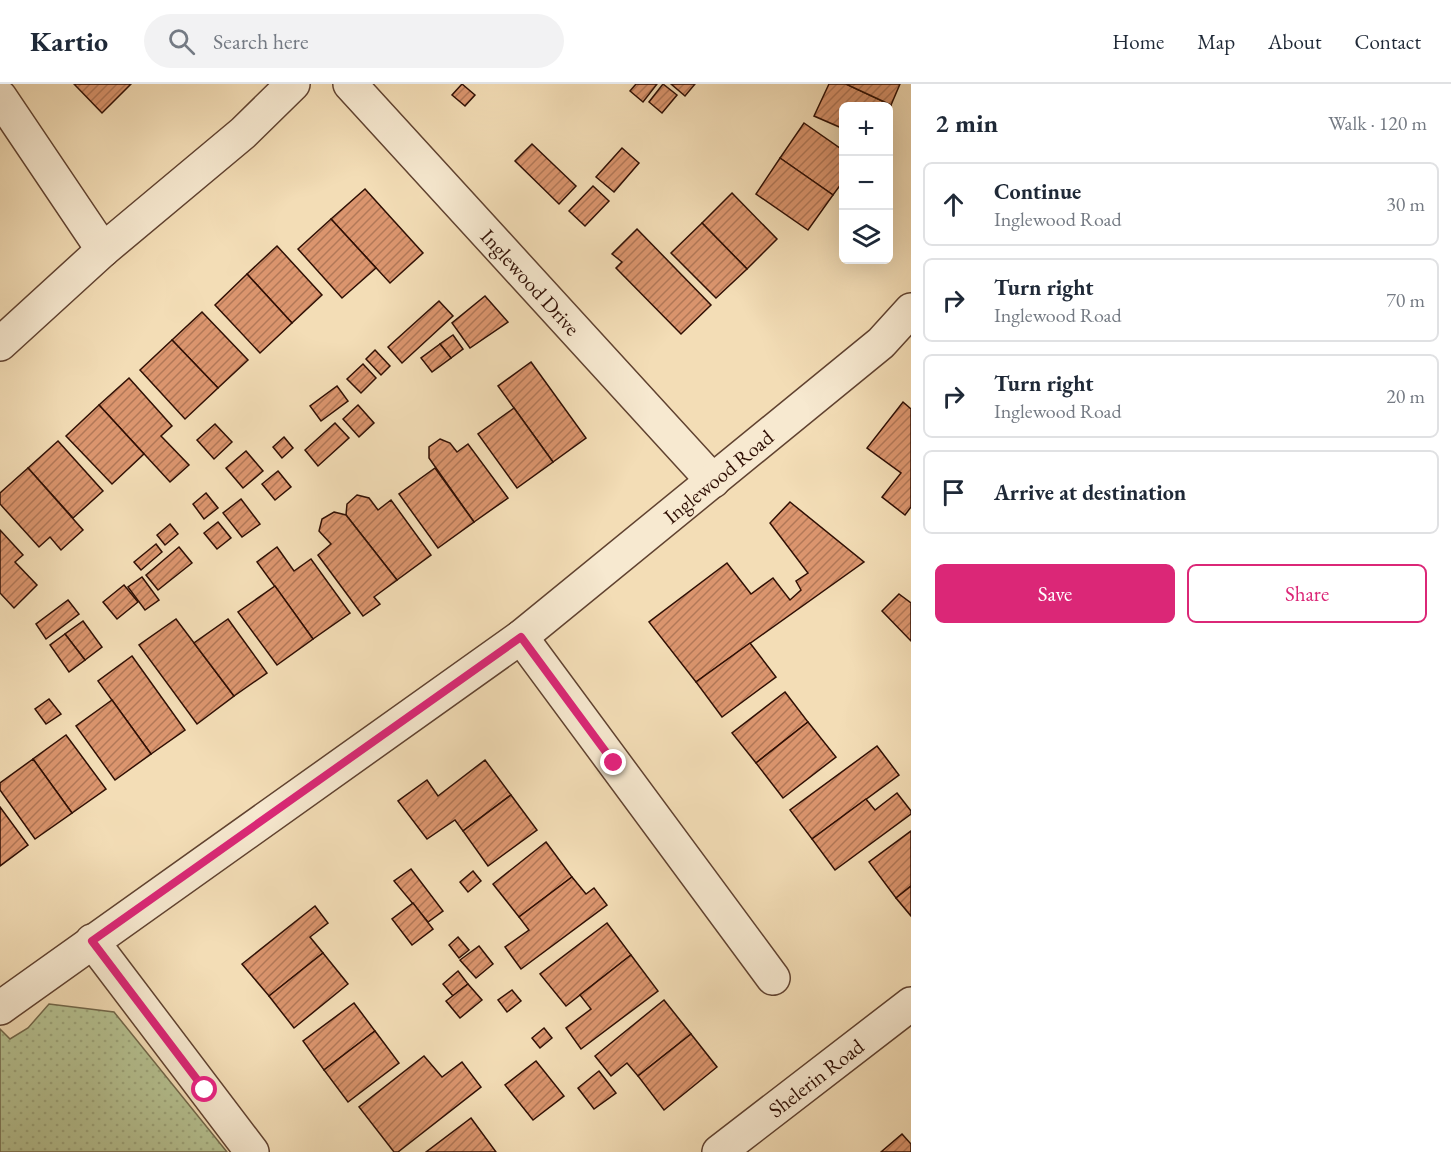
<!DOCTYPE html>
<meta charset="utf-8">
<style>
body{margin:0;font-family:"EB Garamond",serif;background:#f2f2f3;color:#1f2937}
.controls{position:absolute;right:18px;top:18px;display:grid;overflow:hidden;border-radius:9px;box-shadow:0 6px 24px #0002}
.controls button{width:54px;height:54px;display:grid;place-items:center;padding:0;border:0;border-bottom:2px solid #e0e1e3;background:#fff;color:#1f2937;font:30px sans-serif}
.stop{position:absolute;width:18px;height:18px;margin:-14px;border:4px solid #db2777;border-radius:50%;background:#fff}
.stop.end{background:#db2777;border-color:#fff;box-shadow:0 2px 6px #0008}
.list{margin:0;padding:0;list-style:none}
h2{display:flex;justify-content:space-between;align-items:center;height:78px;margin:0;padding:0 24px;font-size:26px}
h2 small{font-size:20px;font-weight:400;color:#747a83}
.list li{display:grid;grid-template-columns:39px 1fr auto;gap:18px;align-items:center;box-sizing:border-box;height:84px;margin:0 12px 12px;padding:0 12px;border:2px solid #e0e1e3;border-radius:9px}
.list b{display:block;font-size:22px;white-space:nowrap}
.list p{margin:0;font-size:20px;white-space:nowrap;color:#747a83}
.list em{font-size:20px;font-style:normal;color:#747a83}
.actions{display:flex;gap:12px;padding:18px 24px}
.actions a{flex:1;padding:14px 0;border:2px solid #db2777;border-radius:9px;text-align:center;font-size:21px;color:#db2777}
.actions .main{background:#db2777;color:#fff}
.icon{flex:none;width:33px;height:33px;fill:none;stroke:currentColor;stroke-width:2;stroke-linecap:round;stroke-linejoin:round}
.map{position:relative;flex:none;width:911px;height:1068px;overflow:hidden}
header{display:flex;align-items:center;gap:36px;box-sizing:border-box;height:84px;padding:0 30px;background:#fff;border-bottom:2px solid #e0e1e3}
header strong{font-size:28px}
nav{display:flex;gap:33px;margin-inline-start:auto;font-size:21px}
.search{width:420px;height:54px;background:#f2f2f3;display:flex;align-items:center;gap:15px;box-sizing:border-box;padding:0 21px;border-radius:33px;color:#747a83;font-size:22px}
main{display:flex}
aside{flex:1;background:#fff}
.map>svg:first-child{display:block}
</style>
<header>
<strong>Kartio</strong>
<div class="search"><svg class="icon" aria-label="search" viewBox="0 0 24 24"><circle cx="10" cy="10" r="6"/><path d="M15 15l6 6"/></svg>Search here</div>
<nav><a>Home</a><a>Map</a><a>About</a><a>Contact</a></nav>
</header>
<main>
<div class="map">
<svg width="911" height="1068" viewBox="0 0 911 1068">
<defs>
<pattern id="grass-dots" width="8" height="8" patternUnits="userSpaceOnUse" patternTransform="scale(1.5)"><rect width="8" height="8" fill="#b6c292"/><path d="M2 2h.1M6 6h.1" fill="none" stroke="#9da67c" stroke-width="1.8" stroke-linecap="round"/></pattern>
<pattern id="building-hatch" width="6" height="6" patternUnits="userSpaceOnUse" patternTransform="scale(1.5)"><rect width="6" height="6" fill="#db956e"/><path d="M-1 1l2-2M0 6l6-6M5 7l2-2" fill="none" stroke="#b27858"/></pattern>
</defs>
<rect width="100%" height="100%" fill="#f3ddb6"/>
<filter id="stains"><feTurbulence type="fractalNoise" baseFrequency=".00333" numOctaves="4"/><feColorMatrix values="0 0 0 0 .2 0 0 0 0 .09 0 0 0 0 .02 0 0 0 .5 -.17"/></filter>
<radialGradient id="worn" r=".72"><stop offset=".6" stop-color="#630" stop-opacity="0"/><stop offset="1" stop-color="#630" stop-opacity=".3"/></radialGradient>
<path fill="url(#grass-dots)" stroke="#72684b" stroke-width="1.5" d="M 49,920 L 114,928 L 227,1068 L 0,1068 L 0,945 L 10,955 L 28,944 Z"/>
<g fill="url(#building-hatch)" stroke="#2f0f04" stroke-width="1.5">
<path d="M 74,0 L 131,0 L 102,29 Z"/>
<path d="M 462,0 L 475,11 L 465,22 L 452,11 Z"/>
<path d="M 636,0 L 657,0 L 643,18 L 630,7 Z"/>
<path d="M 663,0 L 677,11 L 662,29 L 649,18 Z"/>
<path d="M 671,0 L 695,0 L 685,12 Z"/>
<path d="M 829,0 L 846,0 L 891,21 L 888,25 L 888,22 L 844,22 L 844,45 L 814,32 Z"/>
<path d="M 846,0 L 900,0 L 891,21 Z"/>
<path d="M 804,39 L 844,67 L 844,96 L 833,111 L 780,74 Z"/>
<path d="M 532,60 L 576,102 L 559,120 L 515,77 Z"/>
<path d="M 622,64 L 639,79 L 614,108 L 596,93 Z"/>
<path d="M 780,74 L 833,111 L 808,146 L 756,110 Z"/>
<path d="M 593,102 L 609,117 L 585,142 L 569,127 Z"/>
<path d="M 365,105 L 423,169 L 390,199 L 331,135 Z"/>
<path d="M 732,109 L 777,155 L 747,185 L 702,139 Z"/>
<path d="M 331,135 L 376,184 L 342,214 L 298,165 Z"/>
<path d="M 702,139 L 747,185 L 716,214 L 671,169 Z"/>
<path d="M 637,145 L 711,221 L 681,250 L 616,184 L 622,178 L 612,170 Z"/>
<path d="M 277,162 L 322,211 L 292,239 L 247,190 Z"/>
<path d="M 247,190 L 292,239 L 260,269 L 215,221 Z"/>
<path d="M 485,212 L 508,238 L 470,264 L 452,239 Z"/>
<path d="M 439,217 L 453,232 L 402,279 L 388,263 Z"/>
<path d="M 202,228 L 248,276 L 218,304 L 172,256 Z"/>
<path d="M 453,251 L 463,265 L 451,274 L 440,260 Z"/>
<path d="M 172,256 L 218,304 L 185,335 L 140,286 Z"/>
<path d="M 440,260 L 451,274 L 432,288 L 421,274 Z"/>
<path d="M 375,266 L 390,282 L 381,291 L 366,275 Z"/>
<path d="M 531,278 L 586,354 L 553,378 L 498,302 Z"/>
<path d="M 363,280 L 376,294 L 361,309 L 347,295 Z"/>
<path d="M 129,294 L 172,342 L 161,352 L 189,381 L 170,398 L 99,321 Z"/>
<path d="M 337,302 L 348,317 L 321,337 L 310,322 Z"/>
<path d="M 903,318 L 911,325 L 911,423 L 905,431 L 882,413 L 901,389 L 867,364 Z"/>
<path d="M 99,321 L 144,370 L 112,400 L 66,352 Z"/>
<path d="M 358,321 L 374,339 L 359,353 L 343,335 Z"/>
<path d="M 514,324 L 553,378 L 517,404 L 478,350 Z"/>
<path d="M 335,339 L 349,354 L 318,382 L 305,366 Z"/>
<path d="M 215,340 L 232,358 L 214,375 L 197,356 Z"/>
<path d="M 284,353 L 293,364 L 282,374 L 273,363 Z"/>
<path d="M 440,355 L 450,359 L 457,368 L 468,360 L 508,414 L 474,438 L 429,374 L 429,363 Z"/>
<path d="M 58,357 L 103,407 L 73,434 L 28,384 Z"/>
<path d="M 246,367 L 263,387 L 243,404 L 226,384 Z"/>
<path d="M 28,384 L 83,446 L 61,466 L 50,453 L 39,463 L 0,420 L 0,409 Z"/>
<path d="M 435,384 L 474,438 L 438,464 L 399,410 Z"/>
<path d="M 278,387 L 291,403 L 275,416 L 262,400 Z"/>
<path d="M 206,409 L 218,424 L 204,435 L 193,420 Z"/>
<path d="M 357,411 L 369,414 L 378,426 L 391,416 L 431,471 L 397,496 L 346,431 L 347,420 Z"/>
<path d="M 241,415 L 260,440 L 242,453 L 223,429 Z"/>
<path d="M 790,418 L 864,478 L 696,598 L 649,538 L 727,479 L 751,510 L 773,494 L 790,516 L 801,506 L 796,497 L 808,489 L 770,439 Z"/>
<path d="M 334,428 L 346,431 L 397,496 L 374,513 L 380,520 L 363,532 L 318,471 L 331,460 L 319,447 L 322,435 Z"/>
<path d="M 218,438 L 231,454 L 217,465 L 204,449 Z"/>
<path d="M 170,440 L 178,450 L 165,461 L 157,451 Z"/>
<path d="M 0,446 L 23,471 L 15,478 L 37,501 L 14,524 L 0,509 Z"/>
<path d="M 156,460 L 162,468 L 141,486 L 134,478 Z"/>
<path d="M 179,463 L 192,479 L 158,506 L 146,491 Z"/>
<path d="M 277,463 L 294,487 L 311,475 L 350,529 L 313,555 L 257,478 Z"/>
<path d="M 142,493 L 159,516 L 145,526 L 128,503 Z"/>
<path d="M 124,501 L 138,518 L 117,535 L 103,518 Z"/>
<path d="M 275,502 L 313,555 L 277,581 L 238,528 Z"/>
<path d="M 899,510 L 911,519 L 911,557 L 882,527 Z"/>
<path d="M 68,516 L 79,530 L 46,555 L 36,540 Z"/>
<path d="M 176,535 L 234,612 L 197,640 L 139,561 Z"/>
<path d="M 228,535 L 267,589 L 234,612 L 194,559 Z"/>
<path d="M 83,537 L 102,563 L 85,576 L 65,550 Z"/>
<path d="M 65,550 L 85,576 L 69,588 L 50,561 Z"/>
<path d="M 750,559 L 776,593 L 722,633 L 696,598 Z"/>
<path d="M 132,572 L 185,646 L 151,670 L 98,597 Z"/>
<path d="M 785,608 L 808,638 L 756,679 L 732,649 Z"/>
<path d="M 49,615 L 61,630 L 46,640 L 35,625 Z"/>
<path d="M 112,616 L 151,670 L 115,696 L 76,642 Z"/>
<path d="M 808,638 L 836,673 L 783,714 L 756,679 Z"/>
<path d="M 66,651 L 106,705 L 72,729 L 33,675 Z"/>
<path d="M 877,662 L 899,691 L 812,755 L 790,726 Z"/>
<path d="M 33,675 L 72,729 L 35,755 L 0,706 L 0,699 Z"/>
<path d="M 485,676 L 511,711 L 463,747 L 455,736 L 427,755 L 398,717 L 427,696 L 438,712 Z"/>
<path d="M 897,709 L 911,727 L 911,730 L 835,786 L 812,755 L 866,715 L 875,726 Z"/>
<path d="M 511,711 L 537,746 L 488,782 L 463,747 Z"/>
<path d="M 0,723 L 28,761 L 0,782 Z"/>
<path d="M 911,747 L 911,802 L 896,814 L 869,778 Z"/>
<path d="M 546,758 L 572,793 L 519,833 L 493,800 Z"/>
<path d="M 411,785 L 443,827 L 428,838 L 394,797 Z"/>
<path d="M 473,787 L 481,797 L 468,808 L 460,798 Z"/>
<path d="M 572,793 L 586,810 L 594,804 L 607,821 L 521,885 L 505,863 L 529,846 L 519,833 Z"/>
<path d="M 911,802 L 911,832 L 896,814 Z"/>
<path d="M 413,819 L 433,845 L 412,861 L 392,835 Z"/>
<path d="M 315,822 L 328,839 L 310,853 L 323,869 L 269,912 L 242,880 Z"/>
<path d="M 607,839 L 631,871 L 566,922 L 540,890 Z"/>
<path d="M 458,853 L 469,866 L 459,874 L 449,861 Z"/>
<path d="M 479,862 L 493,880 L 476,894 L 460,876 Z"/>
<path d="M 323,869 L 348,900 L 294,944 L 269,912 Z"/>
<path d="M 631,871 L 658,907 L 581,965 L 566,944 L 591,925 L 580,911 Z"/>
<path d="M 458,887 L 468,900 L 453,912 L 443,900 Z"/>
<path d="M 468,900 L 482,916 L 460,934 L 446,917 Z"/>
<path d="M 512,906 L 521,917 L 507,928 L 498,916 Z"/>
<path d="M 664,916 L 691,950 L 638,992 L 627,979 L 611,992 L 595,972 Z"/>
<path d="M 354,919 L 375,947 L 324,986 L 303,957 Z"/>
<path d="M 544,944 L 552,954 L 540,964 L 532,954 Z"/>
<path d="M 375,947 L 399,979 L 348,1018 L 324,986 Z"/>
<path d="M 691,950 L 717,983 L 664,1026 L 638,992 Z"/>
<path d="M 424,972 L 442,993 L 462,978 L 481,1003 L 398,1068 L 394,1068 L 359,1023 Z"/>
<path d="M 536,977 L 564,1012 L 533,1036 L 505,1001 Z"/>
<path d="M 599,987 L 616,1009 L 594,1025 L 578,1004 Z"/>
<path d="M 471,1034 L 496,1068 L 426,1068 Z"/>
<path d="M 902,1050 L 911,1060 L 911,1068 L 881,1068 Z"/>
</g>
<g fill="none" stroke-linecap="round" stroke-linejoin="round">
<defs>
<g id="minor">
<path id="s1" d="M 350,0 L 713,397"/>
<path d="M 0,13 L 103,166"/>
<path d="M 0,260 L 103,166 L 243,49 L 293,0"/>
<path d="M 521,553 L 773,894"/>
<path d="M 92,857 L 252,1068"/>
<path id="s2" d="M 0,924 L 521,553 L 881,259 L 911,226"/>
</g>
<g id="tertiary">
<path id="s3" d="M 719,1068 L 911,920"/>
</g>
</defs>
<use href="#minor" stroke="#604230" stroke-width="36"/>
<use href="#tertiary" stroke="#604230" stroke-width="36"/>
<use href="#minor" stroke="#f7e9d0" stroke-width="33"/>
<use href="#tertiary" stroke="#f7e9d0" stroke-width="33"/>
</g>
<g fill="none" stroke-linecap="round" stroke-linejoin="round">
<path stroke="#db2777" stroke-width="8" d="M 205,1006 L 92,857 L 521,553 L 614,679"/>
</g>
<g text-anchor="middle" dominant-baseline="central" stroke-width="6" stroke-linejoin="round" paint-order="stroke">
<g font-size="21" fill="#2f0f04" stroke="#f7e9d0">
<text stroke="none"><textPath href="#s1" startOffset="268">Inglewood Drive</textPath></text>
<text stroke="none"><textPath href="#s2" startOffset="894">Inglewood Road</textPath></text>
<text stroke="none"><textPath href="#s3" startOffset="122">Shelerin Road</textPath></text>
</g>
</g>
<rect width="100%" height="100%" filter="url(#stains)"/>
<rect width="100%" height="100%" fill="url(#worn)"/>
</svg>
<div class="controls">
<button>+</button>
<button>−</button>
<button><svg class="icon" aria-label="layers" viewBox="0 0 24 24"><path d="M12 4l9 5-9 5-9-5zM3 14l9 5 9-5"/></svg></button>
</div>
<div class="stop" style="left:205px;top:1006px"></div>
<div class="stop end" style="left:614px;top:679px"></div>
</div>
<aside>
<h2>2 min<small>Walk · 120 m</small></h2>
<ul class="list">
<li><svg class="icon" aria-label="ahead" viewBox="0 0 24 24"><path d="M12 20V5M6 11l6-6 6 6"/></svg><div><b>Continue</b><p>Inglewood Road</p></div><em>30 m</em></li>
<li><svg class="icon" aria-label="right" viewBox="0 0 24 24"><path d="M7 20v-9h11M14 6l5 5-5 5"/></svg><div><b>Turn right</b><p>Inglewood Road</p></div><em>70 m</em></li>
<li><svg class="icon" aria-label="right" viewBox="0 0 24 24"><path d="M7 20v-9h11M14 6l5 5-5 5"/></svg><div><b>Turn right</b><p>Inglewood Road</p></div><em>20 m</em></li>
<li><svg class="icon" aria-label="arrive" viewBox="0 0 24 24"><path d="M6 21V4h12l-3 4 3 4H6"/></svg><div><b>Arrive at destination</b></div></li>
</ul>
<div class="actions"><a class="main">Save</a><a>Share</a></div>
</aside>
</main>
